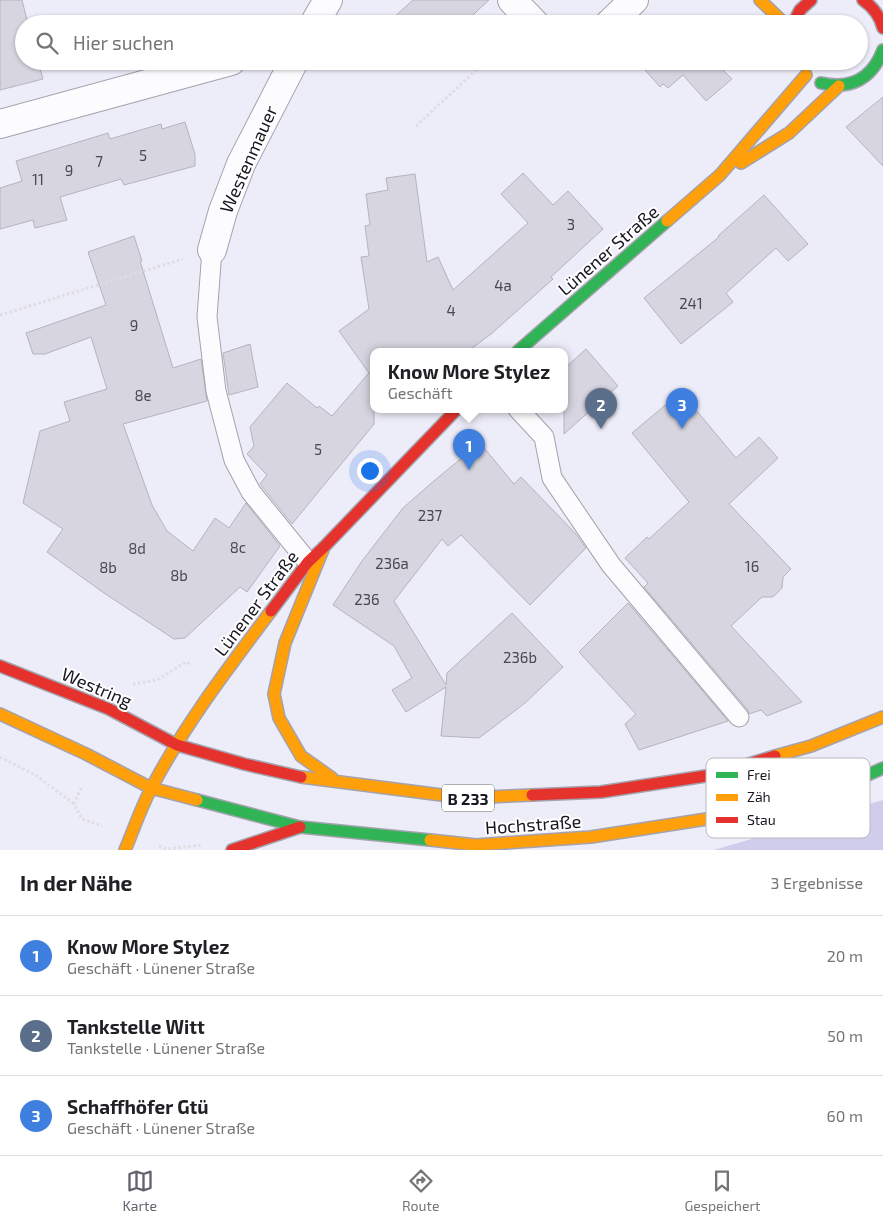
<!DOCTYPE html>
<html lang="de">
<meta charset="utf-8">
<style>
body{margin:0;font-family:"Exo 2",sans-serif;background:#f6f6f6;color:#202124}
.you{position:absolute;left:369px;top:470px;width:18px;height:18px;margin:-12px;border:4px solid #fff;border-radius:50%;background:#1a73e8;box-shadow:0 0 0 8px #1a73e833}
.badge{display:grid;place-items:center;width:32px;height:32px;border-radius:50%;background:#63626d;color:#fff;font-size:16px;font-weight:700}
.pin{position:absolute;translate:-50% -41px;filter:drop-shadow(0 1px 2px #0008)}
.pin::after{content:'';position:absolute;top:26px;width:18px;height:15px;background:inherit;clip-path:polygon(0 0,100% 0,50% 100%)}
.popup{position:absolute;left:370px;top:348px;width:198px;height:65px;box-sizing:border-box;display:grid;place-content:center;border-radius:10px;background:#fff;filter:drop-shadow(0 1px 4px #0005);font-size:16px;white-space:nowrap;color:#757577}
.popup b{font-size:19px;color:#202124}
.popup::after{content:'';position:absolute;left:50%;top:100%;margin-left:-10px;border:10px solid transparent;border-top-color:#fff}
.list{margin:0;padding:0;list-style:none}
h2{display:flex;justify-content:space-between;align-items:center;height:65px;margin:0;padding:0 20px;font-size:21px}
h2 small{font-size:16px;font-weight:400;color:#757577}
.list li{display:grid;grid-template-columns:32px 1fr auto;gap:15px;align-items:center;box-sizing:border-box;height:80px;padding:0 20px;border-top:1px solid #e0e0e0}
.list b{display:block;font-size:19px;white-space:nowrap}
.list p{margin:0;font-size:16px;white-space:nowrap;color:#757577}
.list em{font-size:16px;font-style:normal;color:#757577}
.icon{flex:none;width:28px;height:28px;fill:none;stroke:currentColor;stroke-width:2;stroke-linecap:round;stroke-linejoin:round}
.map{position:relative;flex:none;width:883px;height:850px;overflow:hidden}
.search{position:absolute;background:#fff;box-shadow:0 1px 4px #0004;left:15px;right:15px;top:15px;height:55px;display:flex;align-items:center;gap:12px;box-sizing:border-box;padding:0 18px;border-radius:28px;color:#757577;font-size:19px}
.sheet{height:305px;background:#fff}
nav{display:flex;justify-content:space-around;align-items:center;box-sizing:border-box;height:70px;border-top:1px solid #e0e0e0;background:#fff;font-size:14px;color:#757577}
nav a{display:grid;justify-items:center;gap:2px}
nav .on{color:#63626d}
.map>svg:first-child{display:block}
</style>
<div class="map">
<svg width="883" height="850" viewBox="0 0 883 850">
<rect width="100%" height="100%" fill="#edecf9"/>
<path fill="#d0cceb" d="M 883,800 L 883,850 L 714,850 Z"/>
<g fill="#d6d5e0" stroke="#b4b3be">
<path d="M 0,0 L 22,0 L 28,24 L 24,24 L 24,61 L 38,61 L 43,79 L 0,90 Z"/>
<path d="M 413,0 L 489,0 L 463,24 L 396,24 L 392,19 Z"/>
<path d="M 637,61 L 714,61 L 732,79 L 706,101 L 683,75 L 668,88 L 663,84 L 660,87 Z"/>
<path d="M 883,97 L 883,166 L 846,127 Z"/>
<path d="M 185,122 L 195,154 L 195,166 L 124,185 L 121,179 L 60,197 L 67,220 L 35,228 L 33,220 L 0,229 L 0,188 L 22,181 L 16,161 L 108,133 L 110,139 L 161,124 L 162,129 Z"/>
<path d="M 523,173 L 553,205 L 568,191 L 603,229 L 551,277 L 553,279 L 491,334 L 468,351 L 374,351 L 374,424 L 292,524 L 260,484 L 267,475 L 247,454 L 254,446 L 250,427 L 287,383 L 317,408 L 319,406 L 332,416 L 369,373 L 339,331 L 369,309 L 361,257 L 369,256 L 365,226 L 370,225 L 366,194 L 388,190 L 386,178 L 415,174 L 427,262 L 438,257 L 453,290 L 528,223 L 501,194 Z"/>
<path d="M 764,195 L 808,244 L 788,261 L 776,248 L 726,293 L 733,302 L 681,344 L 644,298 L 719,237 L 718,236 Z"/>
<path d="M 134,236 L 142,261 L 140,261 L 173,368 L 201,359 L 207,401 L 123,424 L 152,505 L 167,531 L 193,551 L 215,518 L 229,528 L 246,503 L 280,546 L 247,592 L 240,587 L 185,638 L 174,639 L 104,593 L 47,552 L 63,529 L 23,503 L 40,431 L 70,421 L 64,402 L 107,389 L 91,337 L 45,354 L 33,354 L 26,333 L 106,305 L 88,252 Z"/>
<path d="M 250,344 L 258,387 L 229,395 L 223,353 Z"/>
<path d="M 586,349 L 618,386 L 564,434 L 564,369 Z"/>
<path d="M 681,392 L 736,458 L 759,437 L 778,458 L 729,504 L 791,569 L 783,577 L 782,588 L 773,597 L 762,597 L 731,626 L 802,702 L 767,716 L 761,710 L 749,714 L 748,710 L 644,587 L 648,583 L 625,558 L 647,537 L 649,539 L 689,502 L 632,433 Z"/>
<path d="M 480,443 L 514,484 L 521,477 L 575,533 L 586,548 L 530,605 L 461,535 L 448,546 L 442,539 L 394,601 L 446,685 L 447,673 L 512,613 L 563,667 L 525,703 L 479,738 L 441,736 L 446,687 L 406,712 L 392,690 L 412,678 L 394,646 L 333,605 L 362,561 L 403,508 L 435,480 Z"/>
<path d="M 628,603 L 728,721 L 639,750 L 625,724 L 636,714 L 579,652 Z"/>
</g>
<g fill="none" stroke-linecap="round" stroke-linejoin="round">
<defs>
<g id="lane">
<path d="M 212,250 L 207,317 L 216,391 L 234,460 L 251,492 L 308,562"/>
<path d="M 518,409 L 544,437 L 552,478 L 611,565 L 739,717"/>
</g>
<g id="street">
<path d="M 512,0 L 535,24"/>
<path d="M 314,24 L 328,0"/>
<path d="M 609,24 L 634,0"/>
<path d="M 0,124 L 231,61"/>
<path d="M 212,250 L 223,211 L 241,164 L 294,61"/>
</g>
<g id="fast">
<path d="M 821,83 C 851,90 872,79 883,50"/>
<path d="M 518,351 L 667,221"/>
<path d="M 197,800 L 300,827 L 430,840"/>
<path d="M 776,803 L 861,778 L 883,768"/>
</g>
<g id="slow">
<path d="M 760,0 L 785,24"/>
<path d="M 741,163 L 789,133 L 839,86"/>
<path d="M 667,221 L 720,175 L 806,75"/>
<path d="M 324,547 L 285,643 L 274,694 L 279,718 L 301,756 L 332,778"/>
<path d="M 0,714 L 86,754 L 151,788 L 197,800"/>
<path d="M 775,756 L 811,746 L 883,717"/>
<path d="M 301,777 L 465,798 L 532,795"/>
<path d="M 430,840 L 476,845 L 591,837 L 739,814 L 776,803"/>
<path d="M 125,850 C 134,829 141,807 152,787 C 185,724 229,667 271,611"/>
</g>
<g id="jam">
<path d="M 863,0 C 873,7 880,16 883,28"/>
<path d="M 793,24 L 800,10 L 811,0"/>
<path d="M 271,611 L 308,562 L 324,547 L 457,409"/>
<path d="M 0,666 L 109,709 L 177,745 L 244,764 L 301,777"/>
<path d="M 532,795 L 601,792 L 712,775 L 775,756"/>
<path d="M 232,850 L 300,827"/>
</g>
</defs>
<use href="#lane" stroke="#a3a2ad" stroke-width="21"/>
<use href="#street" stroke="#a3a2ad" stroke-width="30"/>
<use href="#fast" stroke="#a3a2ad" stroke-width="14"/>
<use href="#slow" stroke="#a3a2ad" stroke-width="14"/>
<use href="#jam" stroke="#a3a2ad" stroke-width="14"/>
<g stroke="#dedee1" stroke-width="3" stroke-dasharray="2.5 2.5" stroke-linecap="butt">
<path d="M 416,126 L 486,61"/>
<path d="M 0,315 L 183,259"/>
<path d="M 133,684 L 157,680 L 186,662 L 192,666"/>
<path d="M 0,757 L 37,776 L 74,804"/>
<path d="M 81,788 L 74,804 L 82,819 L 102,826"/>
<path d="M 159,846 L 167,849 L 203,845"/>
</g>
<use href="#lane" stroke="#fcfcfe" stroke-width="19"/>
<use href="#street" stroke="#fcfcfe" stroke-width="28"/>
<use href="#fast" stroke="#30b455" stroke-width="11"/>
<use href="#slow" stroke="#ff9f0a" stroke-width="11"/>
<use href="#jam" stroke="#e5322d" stroke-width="11"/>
</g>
<g text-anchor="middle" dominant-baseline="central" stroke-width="4" stroke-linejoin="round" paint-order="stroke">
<g font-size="15" fill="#4a4853">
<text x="143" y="155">5</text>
<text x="99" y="161">7</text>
<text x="69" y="170">9</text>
<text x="38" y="179">11</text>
<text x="571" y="224">3</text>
<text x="503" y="285">4a</text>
<text x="691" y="303">241</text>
<text x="451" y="310">4</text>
<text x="134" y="325">9</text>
<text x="143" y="395">8e</text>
<text x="318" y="449">5</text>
<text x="430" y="515">237</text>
<text x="238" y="547">8c</text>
<text x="137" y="548">8d</text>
<text x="392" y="563">236a</text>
<text x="752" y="566">16</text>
<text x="108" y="567">8b</text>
<text x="179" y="575">8b</text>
<text x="367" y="599">236</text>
<text x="520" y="657">236b</text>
</g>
<rect fill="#fff" stroke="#5d5d64" stroke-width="1" x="442" y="784.5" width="52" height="27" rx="4"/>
<g font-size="16" font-weight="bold" fill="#181721">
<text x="468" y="798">B 233</text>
</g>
<g font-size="18" fill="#181721" stroke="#fff">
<text transform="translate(248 159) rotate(-66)">Westenmauer</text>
<text transform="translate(608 250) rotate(-41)">Lünener Straße</text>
<text transform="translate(256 603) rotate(-53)">Lünener Straße</text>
<text transform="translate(97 687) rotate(23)">Westring</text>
<text transform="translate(533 824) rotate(-4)">Hochstraße</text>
</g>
</g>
<rect x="706" y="758" width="164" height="80" rx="8" fill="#fff" stroke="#bab9bc" stroke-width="1"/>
<rect x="716" y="772" width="22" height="6" fill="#30b455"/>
<rect x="716" y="794" width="22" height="7" fill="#ff9f0a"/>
<rect x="716" y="817" width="22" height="6" fill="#e5322d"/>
<g font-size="14" fill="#181721">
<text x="747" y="780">Frei</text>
<text x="747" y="802">Zäh</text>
<text x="747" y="825">Stau</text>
</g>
</svg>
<div class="you"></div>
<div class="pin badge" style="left:469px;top:470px;background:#3f7fe0">1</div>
<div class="popup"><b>Know More Stylez</b>Geschäft</div>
<div class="pin badge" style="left:601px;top:429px;background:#5c6f8a">2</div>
<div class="pin badge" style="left:682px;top:429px;background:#3f7fe0">3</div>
<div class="search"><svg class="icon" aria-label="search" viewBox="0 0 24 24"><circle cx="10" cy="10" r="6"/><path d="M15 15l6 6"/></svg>Hier suchen</div>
</div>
<section class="sheet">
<h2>In der Nähe<small>3 Ergebnisse</small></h2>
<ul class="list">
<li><span class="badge" style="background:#3f7fe0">1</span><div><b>Know More Stylez</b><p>Geschäft · Lünener Straße</p></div><em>20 m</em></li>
<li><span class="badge" style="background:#5c6f8a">2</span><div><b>Tankstelle Witt</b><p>Tankstelle · Lünener Straße</p></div><em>50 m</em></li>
<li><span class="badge" style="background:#3f7fe0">3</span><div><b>Schaffhöfer Gtü</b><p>Geschäft · Lünener Straße</p></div><em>60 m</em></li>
</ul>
</section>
<nav>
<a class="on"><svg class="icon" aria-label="map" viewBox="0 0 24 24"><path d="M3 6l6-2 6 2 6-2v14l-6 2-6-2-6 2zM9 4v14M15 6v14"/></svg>Karte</a>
<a><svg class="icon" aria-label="directions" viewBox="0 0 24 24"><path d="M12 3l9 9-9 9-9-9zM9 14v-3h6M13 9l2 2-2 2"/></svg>Route</a>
<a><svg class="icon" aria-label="saved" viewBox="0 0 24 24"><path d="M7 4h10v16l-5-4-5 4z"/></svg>Gespeichert</a>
</nav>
